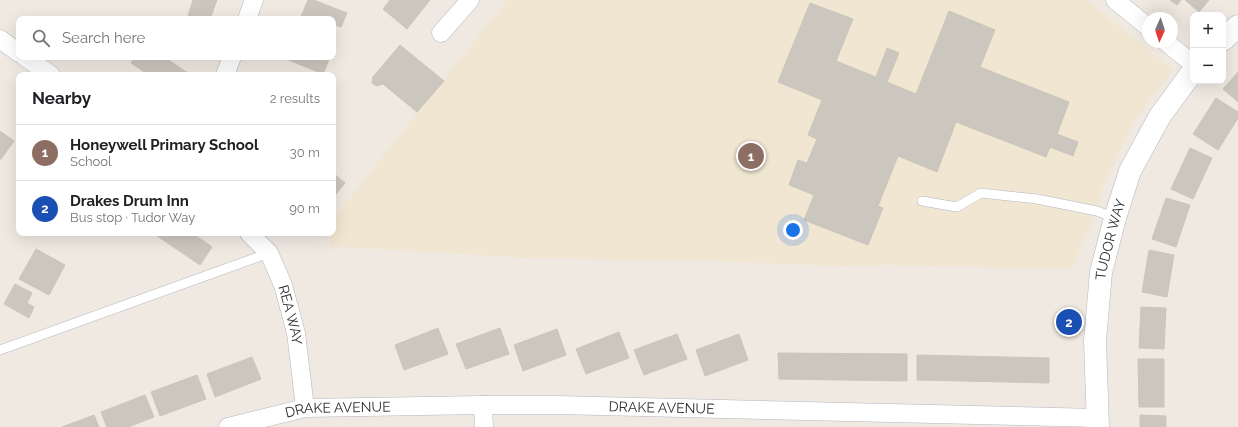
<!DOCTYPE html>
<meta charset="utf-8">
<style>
body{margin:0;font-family:Raleway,sans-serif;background:#f2f2f2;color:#202124}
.controls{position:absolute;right:12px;top:12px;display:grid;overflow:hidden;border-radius:8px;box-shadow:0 4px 16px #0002}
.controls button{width:36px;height:36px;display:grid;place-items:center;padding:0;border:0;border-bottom:1px solid #e0e0e0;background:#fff;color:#202124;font:20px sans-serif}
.compass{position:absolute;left:1142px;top:12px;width:36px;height:36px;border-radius:50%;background:#fff;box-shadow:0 4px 16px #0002;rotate:183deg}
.you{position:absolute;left:793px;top:230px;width:14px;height:14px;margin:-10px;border:3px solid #fff;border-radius:50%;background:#1a73e8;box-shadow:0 0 0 6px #1a73e833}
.badge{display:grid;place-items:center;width:26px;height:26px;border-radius:50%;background:#4264fb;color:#fff;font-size:13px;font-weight:700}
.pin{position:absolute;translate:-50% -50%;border:2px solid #fff;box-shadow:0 1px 4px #0006}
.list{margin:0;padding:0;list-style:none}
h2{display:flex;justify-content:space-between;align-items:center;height:52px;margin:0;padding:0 16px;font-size:17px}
h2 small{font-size:13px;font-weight:400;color:#757577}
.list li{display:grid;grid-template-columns:26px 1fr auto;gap:12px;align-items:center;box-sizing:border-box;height:56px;padding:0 16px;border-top:1px solid #e0e0e0}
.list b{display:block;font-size:15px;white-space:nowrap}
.list p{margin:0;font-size:13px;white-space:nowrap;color:#757577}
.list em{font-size:13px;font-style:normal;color:#757577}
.icon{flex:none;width:22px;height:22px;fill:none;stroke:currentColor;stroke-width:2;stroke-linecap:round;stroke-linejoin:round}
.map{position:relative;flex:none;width:1238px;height:427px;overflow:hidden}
.search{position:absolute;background:#fff;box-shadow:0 4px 16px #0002;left:16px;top:16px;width:320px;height:44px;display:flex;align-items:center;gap:10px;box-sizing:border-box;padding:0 14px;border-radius:8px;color:#757577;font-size:15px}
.panel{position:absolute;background:#fff;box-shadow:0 4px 16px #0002;left:16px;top:72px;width:320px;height:164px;border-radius:8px}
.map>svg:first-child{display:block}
</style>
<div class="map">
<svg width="1238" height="427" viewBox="0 0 1238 427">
<rect width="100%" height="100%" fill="#efe9e1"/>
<path fill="#f0e6d1" d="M 507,0 L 1086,0 L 1173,70 L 1134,122 L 1102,189 L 1097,211 L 1071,269 L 889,265 L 839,266 L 709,261 L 527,258 L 330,246 L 330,233 L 333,233 L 333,219 Z"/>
<g fill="#cbc7bf" stroke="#cbc5ba">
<path d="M 193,0 L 217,0 L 210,19 L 187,19 Z"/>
<path d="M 308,0 L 314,0 L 347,13 L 341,27 L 333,24 L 333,19 L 300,19 Z"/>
<path d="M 390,0 L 430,0 L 407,29 L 383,9 Z"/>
<path d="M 1170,0 L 1181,0 L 1177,5 Z"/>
<path d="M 1185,0 L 1209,0 L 1199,12 Z"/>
<path d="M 810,3 L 853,19 L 836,61 L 876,77 L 887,48 L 899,53 L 887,82 L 916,94 L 949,11 L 995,30 L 980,67 L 1069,102 L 1057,134 L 1078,142 L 1073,156 L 1050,147 L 1046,157 L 956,122 L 937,172 L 898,156 L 878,206 L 883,208 L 868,245 L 804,220 L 814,195 L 789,185 L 798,160 L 807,163 L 817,139 L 808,135 L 822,100 L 778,82 Z"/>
<path d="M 400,45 L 444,81 L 417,112 L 383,84 L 376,86 L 372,83 L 373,77 Z"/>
<path d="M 135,57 L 164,57 L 191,75 L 149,75 L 131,63 Z"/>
<path d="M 285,57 L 330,57 L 323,74 L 284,58 Z"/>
<path d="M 1238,72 L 1238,102 L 1223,89 Z"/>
<path d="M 1216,98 L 1238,112 L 1238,118 L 1218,150 L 1193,134 Z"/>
<path d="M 0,131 L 14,141 L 1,159 L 0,159 Z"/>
<path d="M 1190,148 L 1212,158 L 1193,199 L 1171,189 Z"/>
<path d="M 333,173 L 345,183 L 333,198 Z"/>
<path d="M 1166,198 L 1190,205 L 1176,247 L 1152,239 Z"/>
<path d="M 153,233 L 192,233 L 212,247 L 200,265 Z"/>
<path d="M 36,249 L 65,265 L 49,295 L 19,279 Z"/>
<path d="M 1149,250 L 1174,255 L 1167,297 L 1142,292 Z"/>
<path d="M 15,284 L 32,293 L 27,303 L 34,307 L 29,318 L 4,304 Z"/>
<path d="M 1141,307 L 1166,308 L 1164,349 L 1139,348 Z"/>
<path d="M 438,328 L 448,354 L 404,370 L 395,345 Z"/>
<path d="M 500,328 L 509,354 L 466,369 L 456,344 Z"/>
<path d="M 557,329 L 566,355 L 523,371 L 514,345 Z"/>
<path d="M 619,332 L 629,358 L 586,374 L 576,349 Z"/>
<path d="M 677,334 L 687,359 L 644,375 L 634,350 Z"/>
<path d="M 739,334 L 748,360 L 705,376 L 696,350 Z"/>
<path d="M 778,353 L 907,354 L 907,381 L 779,379 Z"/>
<path d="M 917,355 L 1049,358 L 1049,383 L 917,380 Z"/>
<path d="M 252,357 L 261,379 L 215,397 L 207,374 Z"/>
<path d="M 1138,359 L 1164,359 L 1164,407 L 1139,407 Z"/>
<path d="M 197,375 L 206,399 L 160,416 L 151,392 Z"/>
<path d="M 145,395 L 154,417 L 128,427 L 107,427 L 101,412 Z"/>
<path d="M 94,415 L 99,427 L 62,427 Z"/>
<path d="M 1140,415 L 1166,416 L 1166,427 L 1140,427 Z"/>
</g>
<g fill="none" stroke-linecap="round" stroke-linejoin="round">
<defs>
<g id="lane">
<path d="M 922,201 L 957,207 L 981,193 L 1037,199 L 1097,211 L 1115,218"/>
<path d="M 0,350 L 269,253"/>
</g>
<g id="street">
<path d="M 1115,0 L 1148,27"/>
<path d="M 247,19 L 254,0"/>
<path d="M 441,33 L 470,0"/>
<path d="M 0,39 L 19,53"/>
<path d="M 1166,42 L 1193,64"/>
<path d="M 25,57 L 51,75"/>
<path d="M 225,75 L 232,57"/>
<path id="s1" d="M 249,233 L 269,253 L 283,285 L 296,333 L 305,408"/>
<path d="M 483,405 L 484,427"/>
<path id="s2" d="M 228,427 L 305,408 L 483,405 L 557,405 L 1098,418"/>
</g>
<g id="secondary">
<path d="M 1223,40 L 1238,26"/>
<path id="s3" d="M 1098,427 L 1095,341 L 1101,272 L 1115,218 L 1130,171 L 1160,116 L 1193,71"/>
</g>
</defs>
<use href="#lane" stroke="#b4b7c1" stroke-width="10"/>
<use href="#street" stroke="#b4b7c1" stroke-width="19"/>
<use href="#secondary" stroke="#b4b7c1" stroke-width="23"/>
<use href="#lane" stroke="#fff" stroke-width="9"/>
<use href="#street" stroke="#fff" stroke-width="18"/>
<use href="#secondary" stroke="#fff" stroke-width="22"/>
</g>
<g text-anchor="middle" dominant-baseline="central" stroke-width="3.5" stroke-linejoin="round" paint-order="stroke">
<g font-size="14" fill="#2e2e2e" stroke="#fff">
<text stroke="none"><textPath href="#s3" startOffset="189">TUDOR WAY</textPath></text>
<text stroke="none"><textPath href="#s1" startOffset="94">REA WAY</textPath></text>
<text stroke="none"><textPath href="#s2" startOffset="436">DRAKE AVENUE</textPath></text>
<text stroke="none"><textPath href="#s2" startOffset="112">DRAKE AVENUE</textPath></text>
</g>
</g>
</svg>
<div class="controls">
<button>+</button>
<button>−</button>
</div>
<svg class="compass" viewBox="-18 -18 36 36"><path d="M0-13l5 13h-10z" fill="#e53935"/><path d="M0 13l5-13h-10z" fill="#757577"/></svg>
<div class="you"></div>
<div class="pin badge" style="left:751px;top:156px;background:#8d6e63">1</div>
<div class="pin badge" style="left:1069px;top:322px;background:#1a4fb4">2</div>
<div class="search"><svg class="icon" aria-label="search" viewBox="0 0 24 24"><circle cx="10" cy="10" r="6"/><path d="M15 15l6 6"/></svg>Search here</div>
<section class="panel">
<h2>Nearby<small>2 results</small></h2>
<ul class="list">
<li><span class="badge" style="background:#8d6e63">1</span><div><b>Honeywell Primary School</b><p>School</p></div><em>30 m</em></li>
<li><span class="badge" style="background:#1a4fb4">2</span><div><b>Drakes Drum Inn</b><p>Bus stop · Tudor Way</p></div><em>90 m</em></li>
</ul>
</section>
</div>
